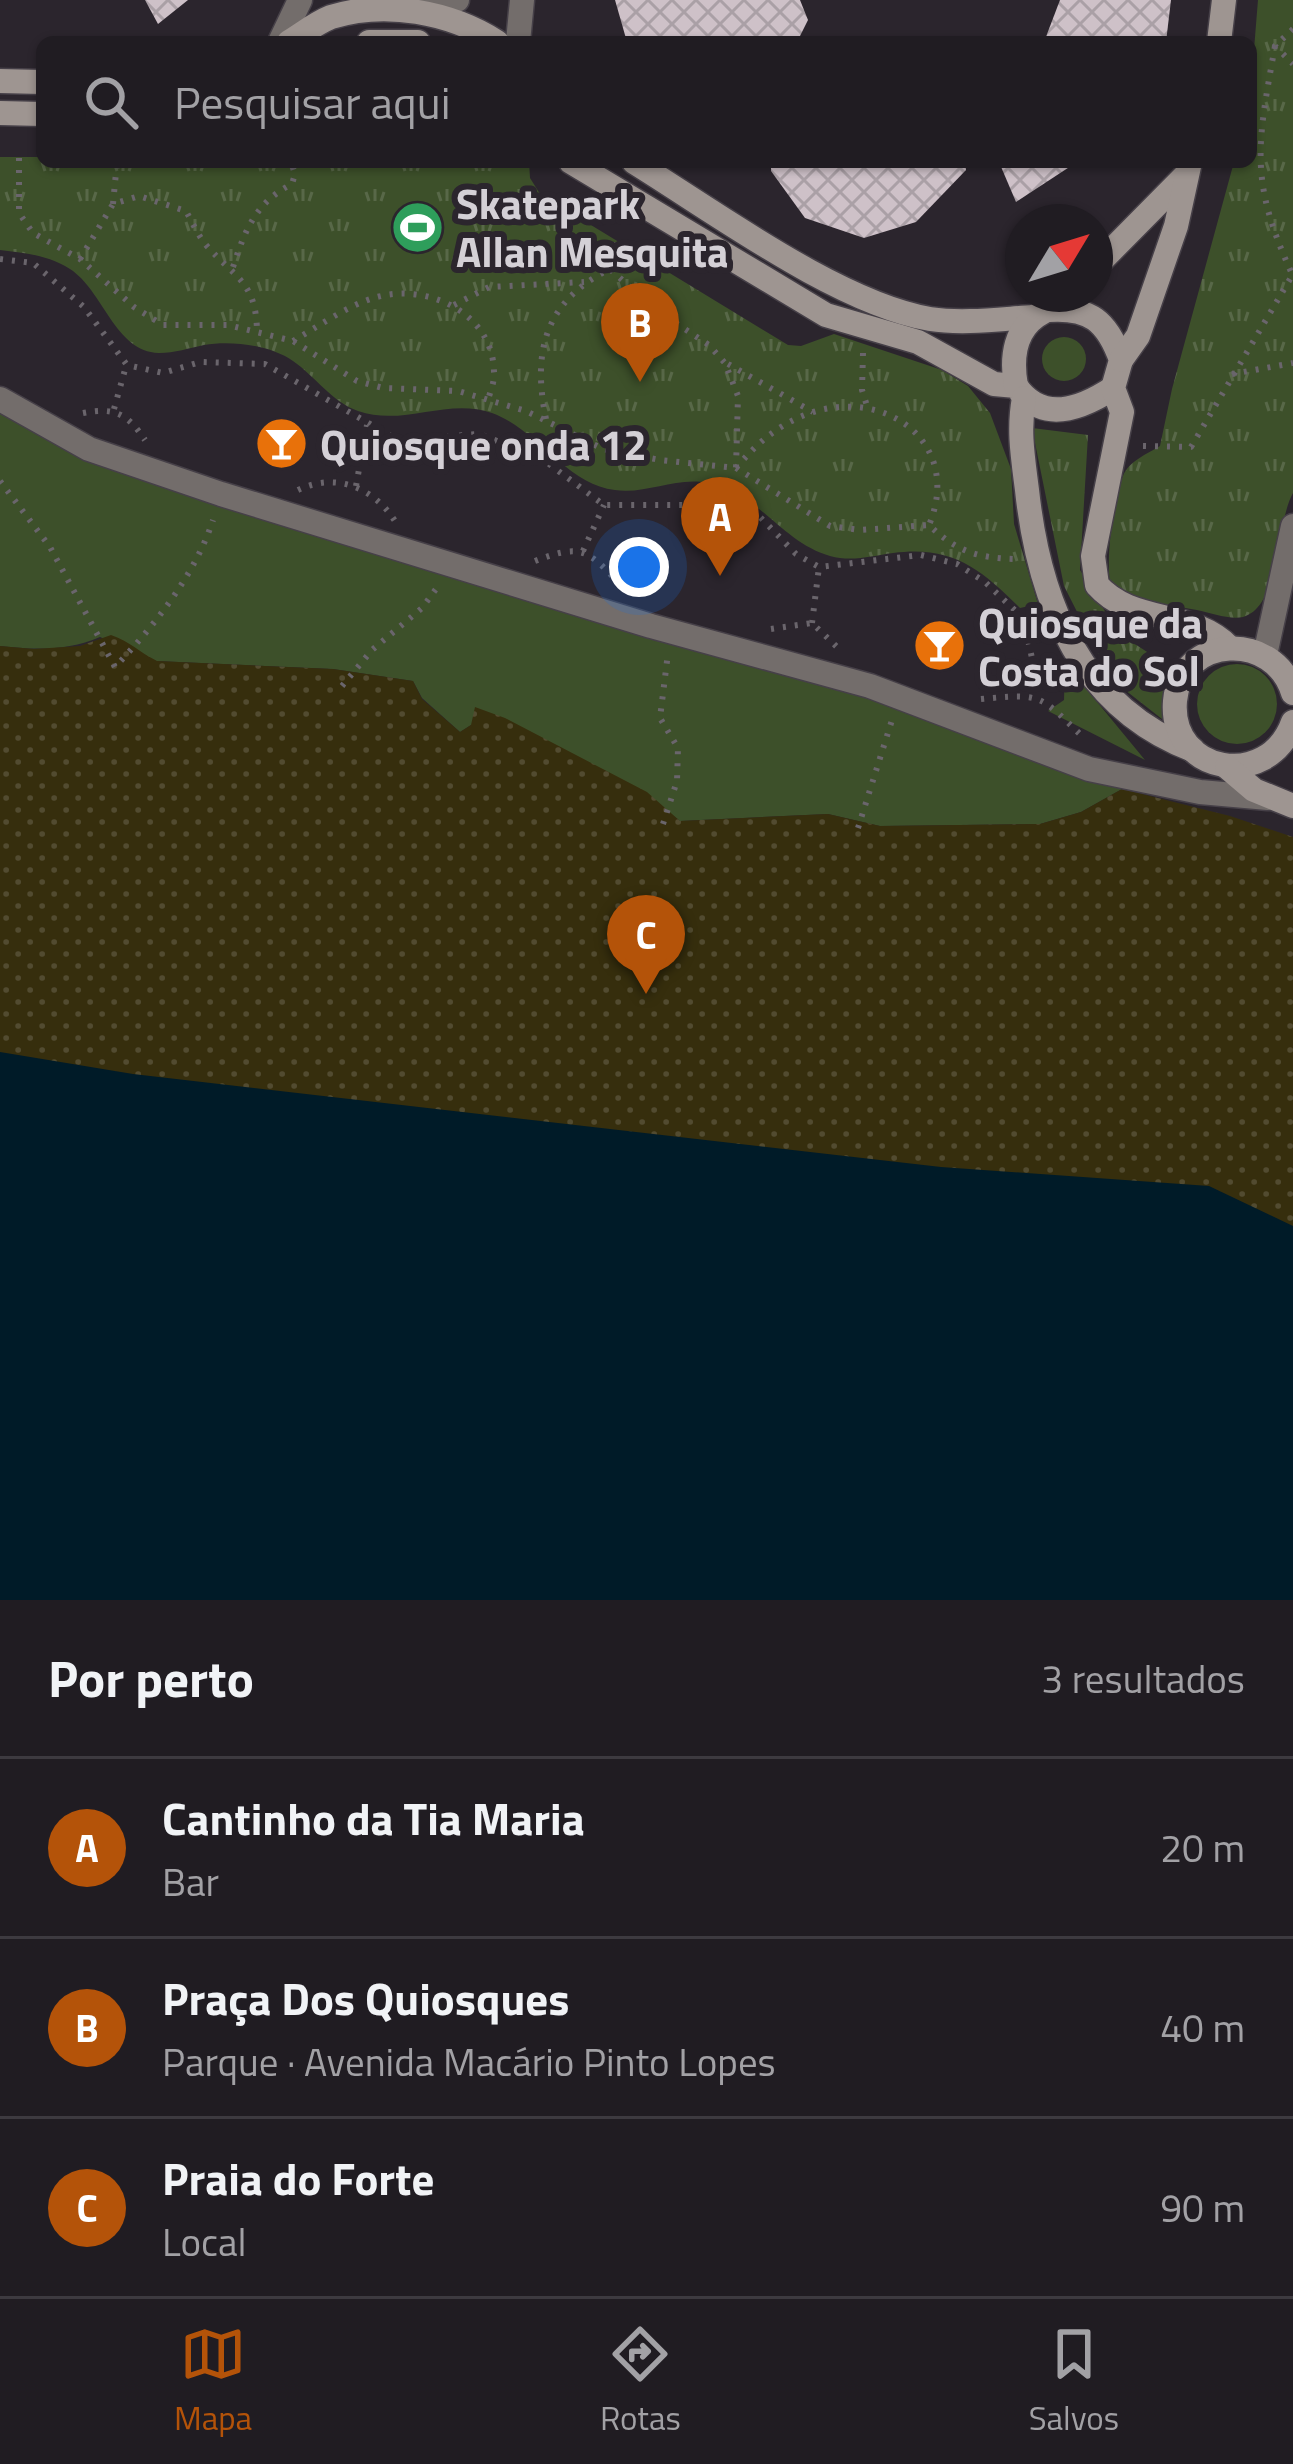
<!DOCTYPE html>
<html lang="pt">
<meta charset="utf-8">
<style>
body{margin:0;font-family:"Titillium Web",sans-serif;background:#2d292f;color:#f1f3f6}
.compass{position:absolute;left:1005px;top:204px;width:108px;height:108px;border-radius:50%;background:#201c22;box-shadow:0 3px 9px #0004;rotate:52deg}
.you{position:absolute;left:639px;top:567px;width:42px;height:42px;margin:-30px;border:9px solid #fff;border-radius:50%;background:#1a73e8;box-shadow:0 0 0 18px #1a73e833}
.badge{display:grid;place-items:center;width:78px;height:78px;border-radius:50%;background:#b45309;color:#fff;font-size:39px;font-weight:700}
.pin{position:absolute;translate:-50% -99px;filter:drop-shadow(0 3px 6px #0008)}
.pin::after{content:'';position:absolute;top:63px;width:42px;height:36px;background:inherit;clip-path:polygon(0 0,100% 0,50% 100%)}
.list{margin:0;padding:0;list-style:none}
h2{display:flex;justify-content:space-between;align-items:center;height:156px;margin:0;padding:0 48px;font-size:51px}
h2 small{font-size:39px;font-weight:400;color:#a2a1a5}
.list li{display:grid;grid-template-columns:78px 1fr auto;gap:36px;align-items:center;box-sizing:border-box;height:180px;padding:0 48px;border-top:3px solid #3d3a40}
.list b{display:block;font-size:45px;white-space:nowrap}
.list p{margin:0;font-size:39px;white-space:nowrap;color:#a2a1a5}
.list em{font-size:39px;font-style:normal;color:#a2a1a5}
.icon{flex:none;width:66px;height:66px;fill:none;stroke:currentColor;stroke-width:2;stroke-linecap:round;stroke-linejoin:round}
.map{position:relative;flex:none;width:1293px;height:1600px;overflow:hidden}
.search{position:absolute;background:#201c22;box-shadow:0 3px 9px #0004;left:36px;right:36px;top:36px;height:132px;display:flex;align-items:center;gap:30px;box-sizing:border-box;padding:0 42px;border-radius:18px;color:#a2a1a5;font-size:45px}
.sheet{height:696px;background:#201c22}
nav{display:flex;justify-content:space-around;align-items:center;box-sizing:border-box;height:168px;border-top:3px solid #3d3a40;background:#201c22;font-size:33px;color:#a2a1a5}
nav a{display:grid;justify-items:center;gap:6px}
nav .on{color:#b45309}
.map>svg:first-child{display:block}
</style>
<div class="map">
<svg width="1293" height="1600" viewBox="0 0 1293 1600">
<defs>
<pattern id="sand-dots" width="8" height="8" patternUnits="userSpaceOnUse" patternTransform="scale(3)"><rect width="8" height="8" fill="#362e0d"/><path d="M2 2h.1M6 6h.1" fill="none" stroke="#524b30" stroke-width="1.8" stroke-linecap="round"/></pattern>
<pattern id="park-tufts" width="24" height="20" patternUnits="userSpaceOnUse" patternTransform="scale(3)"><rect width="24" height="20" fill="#3d502a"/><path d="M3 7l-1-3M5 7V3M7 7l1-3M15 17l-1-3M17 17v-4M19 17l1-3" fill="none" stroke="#586848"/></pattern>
<pattern id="building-cross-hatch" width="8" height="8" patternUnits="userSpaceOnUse" patternTransform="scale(3)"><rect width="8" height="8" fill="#cec1c8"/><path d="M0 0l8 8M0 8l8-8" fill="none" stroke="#aaa0a6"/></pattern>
</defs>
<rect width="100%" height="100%" fill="#2b252d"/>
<g fill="#3d502a">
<circle cx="1064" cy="359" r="22"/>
<path d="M 0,401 L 59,437 L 1126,777 L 1122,789 L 1081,812 L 1040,824 L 880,826 L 828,814 L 680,821 L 667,811 L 471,725 L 460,732 L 422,698 L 413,681 L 333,669 L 156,661 L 100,637 C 68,651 35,650 0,646 Z"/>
<path d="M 1065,663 L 1145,760 L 1048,711 L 1064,700 Z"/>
<circle cx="1237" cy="704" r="40"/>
</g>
<path fill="url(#sand-dots)" d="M 111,635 C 131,642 139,652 157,661 L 333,669 L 413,681 L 422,699 L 460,732 L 471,725 L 475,707 L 505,718 L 647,792 L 680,821 L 828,814 L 880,826 L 1040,824 L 1081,812 L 1122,789 L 1230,816 L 1293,837 L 1293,1322 L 0,1150 L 0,646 L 34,649 L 80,646 Z"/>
<g fill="url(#park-tufts)">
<path d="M 1258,0 L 1293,0 L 1293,493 C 1275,525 1281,606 1243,617 C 1230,620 1211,613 1197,610 C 1166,604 1136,602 1110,583 C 1106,558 1113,500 1123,476 C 1129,461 1147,454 1160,446 L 1172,389 L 1234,162 L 1251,162 L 1251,87 Z"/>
<path d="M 0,157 L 42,157 L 42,162 L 529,162 L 530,178 L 540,194 L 788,345 L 801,346 L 834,334 L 942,370 L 968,386 L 990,413 L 1011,469 L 1014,524 L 1038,604 L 1020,608 C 981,569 952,545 893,553 C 871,556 852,562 830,556 C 787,544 763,502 723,487 C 682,471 652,495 615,490 C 567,485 537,429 492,413 C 447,397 404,427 358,411 C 332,402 315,376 293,361 C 270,345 231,340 204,345 C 190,348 174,353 159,353 C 115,352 103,290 70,269 C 48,255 25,253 0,250 Z"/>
<path d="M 1032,428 L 1088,435 L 1080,570 L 1118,633 L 1164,663 L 1169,697 L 1162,719 L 1111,679 L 1064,586 Z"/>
</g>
<path fill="#001b28" d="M 0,1052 L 133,1074 L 941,1167 L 1209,1186 L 1293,1226 L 1293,1600 L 0,1600 Z"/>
<g fill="url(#building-cross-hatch)">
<path d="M 145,0 L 188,0 L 158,24 Z"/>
<path d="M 615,0 L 800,0 L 808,20 L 797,42 L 627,42 Z"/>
<path d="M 1060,0 L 1171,0 L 1166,42 L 1044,42 Z"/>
<path d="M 771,162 L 965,162 L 966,170 L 916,222 L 864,238 L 805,218 L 771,171 Z"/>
<path d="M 999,162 L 1077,162 L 1016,202 Z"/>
</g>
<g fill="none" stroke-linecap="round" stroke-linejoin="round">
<defs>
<g id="street">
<path d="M 418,0 L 428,10 L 457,0"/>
<path d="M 280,42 L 300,0"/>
<path d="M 518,42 L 522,0"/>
<path d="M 0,399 L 89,449 L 221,494 L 651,626 L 870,686 L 1089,769 L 1200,792 L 1268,798"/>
<path d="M 1265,655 L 1293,526"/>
</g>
<g id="secondary">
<path d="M 289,42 C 302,34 316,23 331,17 C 386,0 450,12 497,42"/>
<path d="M 369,42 L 418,42"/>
<path d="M 1219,42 L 1224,0"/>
<path d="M 0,81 L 42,82"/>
<path d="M 0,113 L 42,114"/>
<path d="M 571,162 L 826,315 L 918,342 L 994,384 L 1016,386 C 1042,424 1081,409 1113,388"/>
<path d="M 634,162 C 715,212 838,303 930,319 C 963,324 1000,319 1033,317"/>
<path d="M 1095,267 L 1184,177"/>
<path d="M 1048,310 C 1090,307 1107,321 1121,360 L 1113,388 L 1122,412 L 1093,556 L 1097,585 C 1132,625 1192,609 1229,647"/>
<path d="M 1121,360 L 1138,336 L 1176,226 L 1190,162"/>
<path d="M 1016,386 C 1011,358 1014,327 1043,312"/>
<path d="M 1024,398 C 1018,430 1023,458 1027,490 C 1039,602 1080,707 1193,750"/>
<path d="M 1293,693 C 1275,631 1181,634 1175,701 C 1169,773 1268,792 1293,722"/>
<path d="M 1227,767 L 1254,790 L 1293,806"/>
</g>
</defs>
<use href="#street" stroke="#464048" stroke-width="27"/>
<use href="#secondary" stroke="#464048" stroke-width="27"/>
<g stroke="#6a656c" stroke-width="6" stroke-dasharray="3 9" stroke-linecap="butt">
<path d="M 1293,29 L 1275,46 L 1293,64"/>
<path d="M 1275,46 C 1257,146 1249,181 1293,276"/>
<path d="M 19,158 L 19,213 L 33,233 L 80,259 L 134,307 L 163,325 L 228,325 L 293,341 L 357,381 L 383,388 L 458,391 L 526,411 L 603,449 L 660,460 L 736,468 L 830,526 L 860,530 L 929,525 C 956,551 977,558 1015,559"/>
<path d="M 113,204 L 117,162"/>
<path d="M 0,259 L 33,263 L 84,307 L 127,365 L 163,373 L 200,362 L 265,364 L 398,440 L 479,434 L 541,458 L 604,505 L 731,505 L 760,517 L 796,554 L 819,567 L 921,555 L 957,564 L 985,582 L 1023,618 L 1033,620"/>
<path d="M 80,259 L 113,204 L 139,196 L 186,211 C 192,222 198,235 206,245 C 236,279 257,282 257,334"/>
<path d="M 233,267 C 245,230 256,202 292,184 L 295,174 L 291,162"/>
<path d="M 610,269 L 617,240"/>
<path d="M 454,305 L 489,287 L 584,282"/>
<path d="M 293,341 C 319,326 348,305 377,297 C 428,283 493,313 494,372 C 495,381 490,392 488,400"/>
<path d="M 863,353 L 862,390 L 868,409"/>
<path d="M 728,364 L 813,412"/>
<path d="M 1232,374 L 1293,363"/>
<path d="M 114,409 L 126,366"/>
<path d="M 83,413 C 114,407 127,413 145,440"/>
<path d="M 546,419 C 532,351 545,301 610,269 L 653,308 L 709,345 L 725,363 L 738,396 L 736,468"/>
<path d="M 1143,446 L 1191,447 L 1293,274"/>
<path d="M 736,468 C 757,443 779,424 810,413 C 887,387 963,444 929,525"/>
<path d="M 0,481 L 50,547 L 115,667 C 154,626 195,575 213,520"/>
<path d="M 356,486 L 367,425"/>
<path d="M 298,490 C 335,472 373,487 395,521"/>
<path d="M 583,551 L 604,505"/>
<path d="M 535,561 C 586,541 589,553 625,589"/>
<path d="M 1023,618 L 1032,658 L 1032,695"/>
<path d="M 812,623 L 819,567"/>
<path d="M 771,629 L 812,623 L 837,647"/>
<path d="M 342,686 L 372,650 L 422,608 L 436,589"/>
<path d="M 981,699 C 1044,693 1039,695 1084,738"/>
<path d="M 663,824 L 677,781 L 678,748 L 660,718 L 668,653"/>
<path d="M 858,828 L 892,720"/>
</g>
<use href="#street" stroke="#736d6b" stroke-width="24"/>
<use href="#secondary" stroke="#9e9591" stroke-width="24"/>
</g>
<defs>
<symbol id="stadium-disc" viewBox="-11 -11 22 22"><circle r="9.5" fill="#2e9e5b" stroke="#2b252d"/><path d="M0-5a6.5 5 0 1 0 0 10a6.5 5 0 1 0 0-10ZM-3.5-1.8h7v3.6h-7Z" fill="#fff"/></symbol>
<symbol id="bar-disc" viewBox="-11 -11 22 22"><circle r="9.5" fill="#e8710a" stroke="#2b252d"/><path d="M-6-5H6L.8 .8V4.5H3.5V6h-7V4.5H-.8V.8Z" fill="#fff"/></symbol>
</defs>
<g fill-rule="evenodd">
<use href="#stadium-disc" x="388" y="198" width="59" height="59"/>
<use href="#bar-disc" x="252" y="414" width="59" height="59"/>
<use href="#bar-disc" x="910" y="616" width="59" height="59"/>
</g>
<g text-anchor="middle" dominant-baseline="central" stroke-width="12" stroke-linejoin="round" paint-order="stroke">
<g font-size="42" font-weight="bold" fill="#d4d0d6" stroke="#2b252d" text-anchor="start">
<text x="456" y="203">Skatepark<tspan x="456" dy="48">Allan Mesquita</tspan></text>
<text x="320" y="444">Quiosque onda 12</text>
<text x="978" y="622">Quiosque da<tspan x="978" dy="48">Costa do Sol</tspan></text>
</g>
</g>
</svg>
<svg class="compass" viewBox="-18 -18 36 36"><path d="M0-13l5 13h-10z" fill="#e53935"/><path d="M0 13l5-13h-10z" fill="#a2a1a5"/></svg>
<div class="you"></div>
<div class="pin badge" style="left:720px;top:576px">A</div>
<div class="pin badge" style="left:640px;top:382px">B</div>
<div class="pin badge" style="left:646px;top:994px">C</div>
<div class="search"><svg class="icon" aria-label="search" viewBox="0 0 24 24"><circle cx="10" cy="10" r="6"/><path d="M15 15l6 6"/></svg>Pesquisar aqui</div>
</div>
<section class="sheet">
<h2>Por perto<small>3 resultados</small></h2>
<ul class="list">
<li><span class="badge">A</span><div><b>Cantinho da Tia Maria</b><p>Bar</p></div><em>20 m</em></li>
<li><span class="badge">B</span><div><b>Praça Dos Quiosques</b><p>Parque · Avenida Macário Pinto Lopes</p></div><em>40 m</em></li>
<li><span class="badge">C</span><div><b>Praia do Forte</b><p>Local</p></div><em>90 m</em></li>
</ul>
</section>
<nav>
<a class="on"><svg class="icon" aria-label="map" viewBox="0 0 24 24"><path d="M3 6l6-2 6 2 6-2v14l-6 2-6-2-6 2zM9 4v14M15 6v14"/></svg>Mapa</a>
<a><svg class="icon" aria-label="directions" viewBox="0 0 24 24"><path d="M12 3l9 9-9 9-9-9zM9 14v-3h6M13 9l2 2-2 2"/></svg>Rotas</a>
<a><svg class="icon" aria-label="saved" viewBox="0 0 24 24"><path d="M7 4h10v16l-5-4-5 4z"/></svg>Salvos</a>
</nav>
